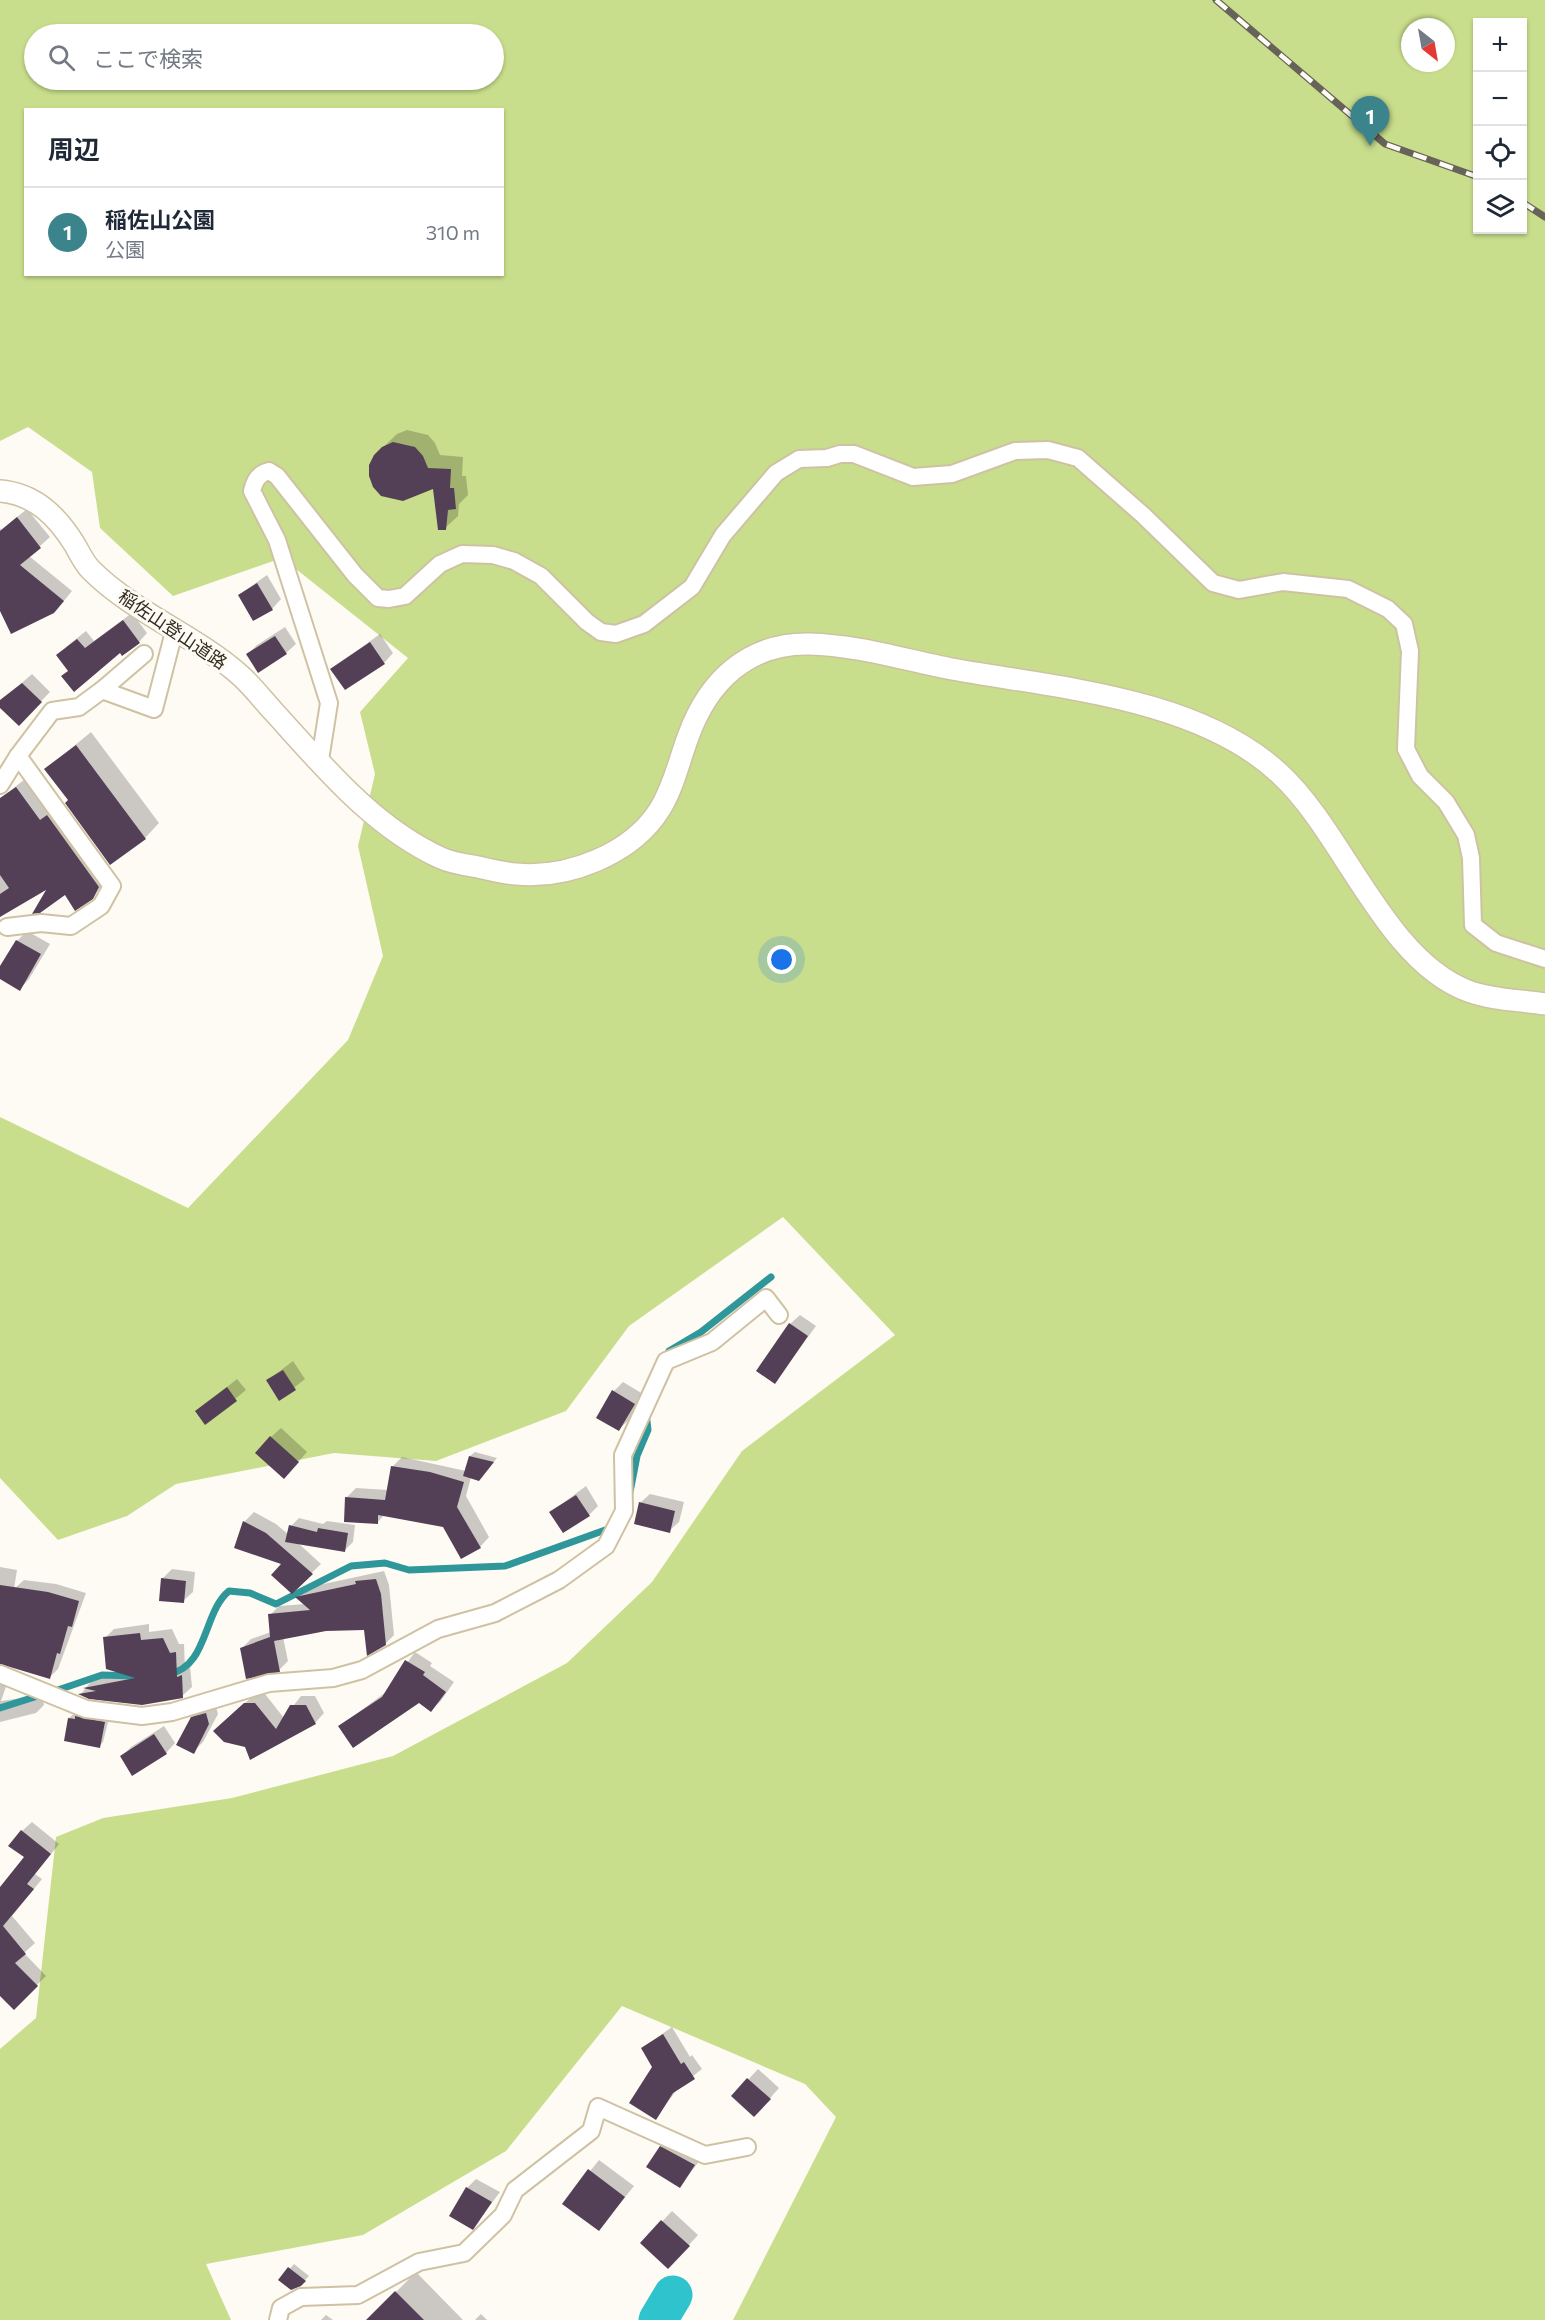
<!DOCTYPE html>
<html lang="ja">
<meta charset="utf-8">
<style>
body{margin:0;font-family:Commissioner,"Noto Sans JP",sans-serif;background:#f2f2f3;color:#1f2937}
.controls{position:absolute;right:18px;top:18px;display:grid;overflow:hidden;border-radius:0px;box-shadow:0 2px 4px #0004}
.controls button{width:54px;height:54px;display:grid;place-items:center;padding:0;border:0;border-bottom:2px solid #e0e1e3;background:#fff;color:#1f2937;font:30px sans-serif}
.compass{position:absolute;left:1401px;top:18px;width:54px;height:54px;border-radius:50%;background:#fff;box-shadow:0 2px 4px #0004;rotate:149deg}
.you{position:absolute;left:782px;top:960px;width:21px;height:21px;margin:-15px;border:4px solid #fff;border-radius:50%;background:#1a73e8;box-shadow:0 0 0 9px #1a73e833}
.badge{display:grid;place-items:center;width:39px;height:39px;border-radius:50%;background:#3c848c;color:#fff;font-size:20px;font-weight:700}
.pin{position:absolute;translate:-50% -50px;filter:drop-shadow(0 2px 3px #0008)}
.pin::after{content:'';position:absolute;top:32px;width:21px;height:18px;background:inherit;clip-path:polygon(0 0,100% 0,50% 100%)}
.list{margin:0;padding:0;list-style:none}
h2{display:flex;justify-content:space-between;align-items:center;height:78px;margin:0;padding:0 24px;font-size:26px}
h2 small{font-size:20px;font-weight:400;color:#747a83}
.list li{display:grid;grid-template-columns:39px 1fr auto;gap:18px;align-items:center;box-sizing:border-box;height:90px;padding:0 24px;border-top:2px solid #e0e1e3}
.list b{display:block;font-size:22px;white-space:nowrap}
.list p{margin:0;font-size:20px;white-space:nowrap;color:#747a83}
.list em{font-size:20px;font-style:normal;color:#747a83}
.icon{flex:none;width:33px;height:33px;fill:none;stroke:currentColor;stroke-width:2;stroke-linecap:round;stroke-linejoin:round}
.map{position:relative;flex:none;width:1545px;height:2320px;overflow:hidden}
.search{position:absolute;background:#fff;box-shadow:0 2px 4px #0004;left:24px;top:24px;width:480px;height:66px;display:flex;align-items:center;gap:15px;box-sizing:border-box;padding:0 21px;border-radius:33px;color:#747a83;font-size:22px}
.panel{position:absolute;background:#fff;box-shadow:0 2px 4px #0004;left:24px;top:108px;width:480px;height:168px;border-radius:0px}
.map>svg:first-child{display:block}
</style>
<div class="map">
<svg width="1545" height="2320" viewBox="0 0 1545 2320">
<rect width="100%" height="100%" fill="#fefbf5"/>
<path fill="#c9de8c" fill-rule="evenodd" d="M 0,0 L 1545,0 L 1545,2320 L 733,2320 L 836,2117 L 805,2084 L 622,2006 L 506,2151 L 363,2235 L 206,2264 L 231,2320 L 0,2320 L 0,2049 L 36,2018 L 56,1837 L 103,1818 L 232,1798 L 393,1756 L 567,1663 L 652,1582 L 742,1451 L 895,1335 L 783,1217 L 629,1326 L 566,1411 L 436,1461 L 334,1453 L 176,1484 L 127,1516 L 58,1540 L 0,1478 L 0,1117 L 188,1208 L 348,1040 L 383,956 L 358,846 L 375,774 L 360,712 L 408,658 L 282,558 L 173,596 L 100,528 L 92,472 L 28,427 L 0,441 ZM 1478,22 L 1522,22 L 1522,230 L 1478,230 ZM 1410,27 L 1446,27 L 1446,63 L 1410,63 ZM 34,34 L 494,34 L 494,80 L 34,80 ZM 26,110 L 502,110 L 502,274 L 26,274 Z"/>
<g fill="#0003">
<path d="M 407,430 L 428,435 L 435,443 L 440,455 L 463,457 L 462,476 L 466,476 L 468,495 L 459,504 L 458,516 L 445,528 L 435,487 L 403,499 L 382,494 L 375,455 L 397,434 Z"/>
<path d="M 27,509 L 50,537 L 29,556 L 72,591 L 63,602 L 0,608 L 0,528 L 1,530 Z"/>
<path d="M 267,575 L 281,599 L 272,609 L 239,595 Z"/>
<path d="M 132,613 L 147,633 L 139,642 L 70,670 L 66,647 L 86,631 L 94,641 Z"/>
<path d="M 285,627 L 296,644 L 286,653 L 248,654 L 257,645 Z"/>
<path d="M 380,634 L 393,653 L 384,663 L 332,669 Z"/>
<path d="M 32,674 L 50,692 L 19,724 L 0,706 L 0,702 Z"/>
<path d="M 91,732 L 159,823 L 145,838 L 69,800 L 46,769 Z"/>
<path d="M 25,779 L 108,877 L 92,898 L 65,893 L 50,886 L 0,915 L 0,799 Z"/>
<path d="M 27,931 L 50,944 L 29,979 L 20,989 L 0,977 L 0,969 L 17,941 Z"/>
<path d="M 800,1315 L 816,1326 L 775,1382 L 790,1324 Z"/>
<path d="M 293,1361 L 305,1379 L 280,1399 L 268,1380 Z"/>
<path d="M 237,1379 L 246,1390 L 206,1423 L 197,1411 Z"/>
<path d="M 623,1382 L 643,1394 L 629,1420 L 619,1429 L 614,1391 Z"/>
<path d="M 281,1428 L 307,1452 L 293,1468 L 271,1437 Z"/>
<path d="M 475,1452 L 497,1458 L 483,1475 L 471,1477 L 466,1496 L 489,1537 L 480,1547 L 444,1525 L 385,1514 L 377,1523 L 346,1498 L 356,1488 L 388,1490 L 392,1467 L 402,1457 L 466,1471 L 470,1456 Z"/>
<path d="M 586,1486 L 598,1506 L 589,1515 L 551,1512 Z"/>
<path d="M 650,1494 L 684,1502 L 679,1522 L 669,1531 L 640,1503 Z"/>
<path d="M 254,1512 L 276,1524 L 289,1535 L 291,1526 L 299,1518 L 323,1524 L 327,1521 L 355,1525 L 353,1542 L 345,1550 L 297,1542 L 321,1564 L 292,1592 L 284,1563 L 244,1522 Z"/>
<path d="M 0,1567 L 17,1570 L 14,1589 L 24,1580 L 56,1584 L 86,1593 L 58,1669 L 50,1677 L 0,1662 Z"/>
<path d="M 172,1569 L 195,1572 L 193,1592 L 183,1601 L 162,1579 Z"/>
<path d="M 384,1571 L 389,1585 L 394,1635 L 385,1644 L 365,1629 L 326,1630 L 283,1637 L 288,1661 L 279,1670 L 242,1648 L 251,1639 L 271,1632 L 270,1615 L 279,1606 L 305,1604 L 297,1597 L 305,1588 Z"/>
<path d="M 149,1624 L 149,1632 L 172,1629 L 179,1644 L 184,1644 L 185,1669 L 190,1667 L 192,1687 L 182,1696 L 81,1694 L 93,1679 L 125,1673 L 105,1638 L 114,1629 Z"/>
<path d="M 415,1652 L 432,1663 L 430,1666 L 454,1682 L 440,1702 L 431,1710 L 419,1701 L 340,1726 L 386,1692 Z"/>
<path d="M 0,1673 L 9,1678 L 1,1701 L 42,1695 L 44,1705 L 36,1713 L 0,1722 Z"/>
<path d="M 255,1694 L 265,1694 L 284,1718 L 301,1696 L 315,1696 L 324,1713 L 315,1723 L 246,1746 L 225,1721 Z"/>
<path d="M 215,1704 L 218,1714 L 203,1742 L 193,1752 L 192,1718 L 202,1708 Z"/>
<path d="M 74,1714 L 109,1718 L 103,1742 L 99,1747 L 69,1718 Z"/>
<path d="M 164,1726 L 175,1743 L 166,1753 L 122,1756 L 131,1747 Z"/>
<path d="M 32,1822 L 59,1844 L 35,1874 L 42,1879 L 12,1916 L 35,1943 L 24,1953 L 46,1976 L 14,2008 L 0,1981 L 0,1890 L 27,1857 L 22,1831 Z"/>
<path d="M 672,2027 L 690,2057 L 692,2055 L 702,2069 L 678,2088 L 656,2118 L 654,2067 L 642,2048 Z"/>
<path d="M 758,2069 L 779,2088 L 764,2105 L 733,2096 Z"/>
<path d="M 670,2138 L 704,2155 L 680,2186 L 661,2147 Z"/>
<path d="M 599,2160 L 634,2186 L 599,2229 L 564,2204 Z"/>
<path d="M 476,2179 L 500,2192 L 473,2228 L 467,2188 Z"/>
<path d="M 672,2211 L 698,2235 L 677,2258 L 642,2243 Z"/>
<path d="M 294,2264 L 309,2276 L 300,2285 L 280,2280 Z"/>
<path d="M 416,2272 L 463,2320 L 367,2320 L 374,2314 Z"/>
<path d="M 481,2314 L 487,2320 L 475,2320 Z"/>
<path d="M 326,2315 L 333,2320 L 321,2320 Z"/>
</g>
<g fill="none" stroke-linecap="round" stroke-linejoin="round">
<g stroke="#2f9699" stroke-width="7">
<path d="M 666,1357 L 669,1351 L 701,1332 L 771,1277"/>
<path d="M 630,1492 L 637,1456 L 648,1430 L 646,1413"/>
<path d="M 169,1674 C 208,1667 203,1612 229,1591 L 250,1593 L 276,1604 L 351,1566 L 385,1563 L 409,1570 L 505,1566 L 608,1529 L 611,1524"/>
<path d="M 52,1692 L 102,1675 L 134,1676"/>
<path d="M 0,1708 L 41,1695"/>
</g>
<path stroke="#2ec3cd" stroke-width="39" d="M 658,2320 L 673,2295"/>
</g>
<g fill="#544056">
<path d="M 393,442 L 415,447 L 423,456 L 428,468 L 451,469 L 450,488 L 454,488 L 456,509 L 448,510 L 446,530 L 438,530 L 433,489 L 403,501 L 381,496 L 373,487 L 369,476 L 369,465 L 374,455 L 382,447 Z"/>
<path d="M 17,517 L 41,548 L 20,565 L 64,601 L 54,613 L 11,634 L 0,611 L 0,531 Z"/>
<path d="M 257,583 L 273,610 L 253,621 L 238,595 Z"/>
<path d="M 123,620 L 140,643 L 122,656 L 120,653 L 74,692 L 61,676 L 68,671 L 56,655 L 77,639 L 85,648 Z"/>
<path d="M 275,636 L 287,654 L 258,673 L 246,654 Z"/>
<path d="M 370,642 L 385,664 L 345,690 L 330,669 Z"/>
<path d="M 22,683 L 42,702 L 19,726 L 0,708 L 0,700 Z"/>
<path d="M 76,745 L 146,839 L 110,865 L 65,803 L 68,800 L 44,769 Z"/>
<path d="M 16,787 L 40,820 L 47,815 L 99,887 L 93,899 L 75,911 L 65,895 L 40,913 L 32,914 L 46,890 L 0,917 L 0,894 L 9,888 L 0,875 L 0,798 Z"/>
<path d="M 16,940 L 41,954 L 20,991 L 0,979 L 0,966 Z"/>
<path d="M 789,1323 L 808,1336 L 775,1384 L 756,1371 Z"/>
<path d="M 283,1370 L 296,1390 L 279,1401 L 266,1380 Z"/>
<path d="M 227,1387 L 237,1401 L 205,1425 L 195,1411 Z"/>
<path d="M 612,1390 L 635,1404 L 619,1431 L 596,1418 Z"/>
<path d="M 270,1436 L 299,1462 L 284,1479 L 255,1453 Z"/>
<path d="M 469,1456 L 494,1462 L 479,1481 L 463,1476 Z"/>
<path d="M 391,1466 L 430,1472 L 464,1482 L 457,1507 L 481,1548 L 461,1559 L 443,1527 L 378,1515 L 378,1524 L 344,1522 L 345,1497 L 385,1500 Z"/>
<path d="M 576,1495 L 590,1516 L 563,1533 L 549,1512 Z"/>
<path d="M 639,1502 L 675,1511 L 670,1533 L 634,1524 Z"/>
<path d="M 243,1521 L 266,1533 L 313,1574 L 292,1594 L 271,1575 L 281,1564 L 234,1548 Z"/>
<path d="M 289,1525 L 317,1532 L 318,1528 L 348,1533 L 345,1552 L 285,1542 Z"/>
<path d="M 161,1578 L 186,1581 L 184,1603 L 159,1601 Z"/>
<path d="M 376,1579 L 381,1594 L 386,1645 L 367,1656 L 364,1630 L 326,1631 L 274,1641 L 280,1672 L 246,1679 L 240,1648 L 270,1637 L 268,1614 L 310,1610 L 295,1597 L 356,1584 L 355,1581 Z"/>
<path d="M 0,1585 L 48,1592 L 79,1601 L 72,1627 L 68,1626 L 60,1654 L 57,1653 L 50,1679 L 0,1664 Z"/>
<path d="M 140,1633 L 141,1640 L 163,1638 L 170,1653 L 176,1652 L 177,1677 L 182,1675 L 183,1698 L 142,1705 L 89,1699 L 78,1694 L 96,1691 L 83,1688 L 135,1678 L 106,1669 L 103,1637 Z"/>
<path d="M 405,1660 L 425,1672 L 423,1675 L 446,1692 L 431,1712 L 419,1703 L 353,1748 L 338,1726 L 382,1697 Z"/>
<path d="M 244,1703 L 255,1703 L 276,1729 L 290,1705 L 306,1705 L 316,1724 L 250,1760 L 245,1747 L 224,1742 L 213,1731 Z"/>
<path d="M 206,1713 L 209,1724 L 194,1754 L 176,1745 L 191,1717 Z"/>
<path d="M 75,1716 L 105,1722 L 100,1748 L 64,1741 L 68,1718 L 75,1719 Z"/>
<path d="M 154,1734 L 167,1754 L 132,1776 L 120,1756 Z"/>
<path d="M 21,1830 L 51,1854 L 27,1884 L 34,1889 L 3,1926 L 26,1954 L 15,1963 L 38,1986 L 14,2010 L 0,1996 L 0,1887 L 24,1857 L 8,1846 Z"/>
<path d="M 663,2034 L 681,2064 L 684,2062 L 695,2079 L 673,2093 L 656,2120 L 629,2103 L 652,2067 L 641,2048 Z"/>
<path d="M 747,2078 L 771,2099 L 754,2117 L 731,2096 Z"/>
<path d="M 660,2146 L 695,2165 L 680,2188 L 646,2167 Z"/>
<path d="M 588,2169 L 625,2197 L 599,2231 L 562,2204 Z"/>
<path d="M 466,2187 L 492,2202 L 473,2230 L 449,2216 Z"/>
<path d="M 661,2220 L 690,2246 L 668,2269 L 640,2243 Z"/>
<path d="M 288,2267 L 306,2281 L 301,2286 L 291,2290 L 278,2280 Z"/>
<path d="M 395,2291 L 424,2320 L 366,2320 Z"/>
</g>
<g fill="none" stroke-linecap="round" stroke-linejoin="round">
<defs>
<g id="minor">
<path d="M 102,690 L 144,654"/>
<path d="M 320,760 L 329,703 L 277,540 L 252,491 C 255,480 258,474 269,471 L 277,476 L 355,575 L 378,598 L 389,599 L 405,596 L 440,564 L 462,554 L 493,555 L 514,561 L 541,576 L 587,622 L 601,632 L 616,634 L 644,624 L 692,587 L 723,535 L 776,473 L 799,459 L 827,458 L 840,454 L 854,454 L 913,477 L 952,474 L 1015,451 L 1048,450 L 1078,458 L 1143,515 L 1213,583 L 1239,590 L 1283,582 L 1348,589 L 1388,609 L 1404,624 L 1410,651 L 1406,749 L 1420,776 L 1446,802 L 1466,835 L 1471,858 L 1473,925 L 1496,943 L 1545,959"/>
<path d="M 0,785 L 18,756 L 52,711 L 79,707 L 102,690 L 154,709 L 175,628"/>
<path d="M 7,927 L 41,923 L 71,926 L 101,906 L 112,886 L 18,756"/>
<path d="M 0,1674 L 86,1709 L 142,1716 L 172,1712 L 269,1683 L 333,1678 L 362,1670 L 438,1629 L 495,1613 L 559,1580 L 606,1546 L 624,1511 L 623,1455 L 666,1361 L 712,1342 L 766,1298 L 779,1315"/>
<path d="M 278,2320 L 281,2308 L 301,2297 L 358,2295 L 419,2262 L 464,2253 L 503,2215 L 515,2190 L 591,2131 L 598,2107 L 705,2155 L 747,2147"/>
</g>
<path id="tertiary" d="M 0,491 C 35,494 57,516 75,545 C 80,554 84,563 91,570 C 134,613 195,635 241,676 C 253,687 263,700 274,712 C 323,766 373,827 441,858 C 452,863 466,865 478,867 C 491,870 504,873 516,874 C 568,879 632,854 660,809 C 674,786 679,761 688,737 C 708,681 748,643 809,644 C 857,645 905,660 952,669 C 1058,688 1199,698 1280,774 C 1344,833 1385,960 1468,991 C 1492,1000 1520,1000 1545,1004"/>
</defs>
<use href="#minor" stroke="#cec2a2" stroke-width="20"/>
<use href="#tertiary" stroke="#cec2a2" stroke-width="24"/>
<use href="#minor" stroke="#fff" stroke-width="16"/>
<use href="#tertiary" stroke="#fff" stroke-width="21"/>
<defs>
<g id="rail">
<path d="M 1216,0 L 1385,144 L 1478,177"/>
<path d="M 1522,202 L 1545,217"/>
</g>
</defs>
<use href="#rail" stroke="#686358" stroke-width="7"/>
<use href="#rail" stroke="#fefbf5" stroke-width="4.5" stroke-dasharray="14" stroke-linecap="butt"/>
</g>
<g text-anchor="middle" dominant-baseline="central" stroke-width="6" stroke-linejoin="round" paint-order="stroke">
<g font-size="18" fill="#322d20" stroke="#fefbf5">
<text transform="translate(173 629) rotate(34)">稲佐山登山道路</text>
</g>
</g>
</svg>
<div class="controls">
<button>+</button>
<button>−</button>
<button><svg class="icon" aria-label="locate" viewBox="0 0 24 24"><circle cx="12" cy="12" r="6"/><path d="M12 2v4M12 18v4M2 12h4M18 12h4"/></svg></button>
<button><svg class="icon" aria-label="layers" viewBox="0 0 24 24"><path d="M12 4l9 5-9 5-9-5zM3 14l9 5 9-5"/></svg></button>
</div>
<svg class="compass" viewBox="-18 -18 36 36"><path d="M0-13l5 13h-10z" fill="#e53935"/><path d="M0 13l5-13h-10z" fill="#747a83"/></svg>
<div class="you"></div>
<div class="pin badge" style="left:1370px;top:146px">1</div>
<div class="search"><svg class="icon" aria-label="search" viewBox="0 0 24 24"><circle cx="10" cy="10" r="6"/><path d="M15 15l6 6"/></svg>ここで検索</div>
<section class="panel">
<h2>周辺<small></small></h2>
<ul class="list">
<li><span class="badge">1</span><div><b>稲佐山公園</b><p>公園</p></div><em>310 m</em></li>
</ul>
</section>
</div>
